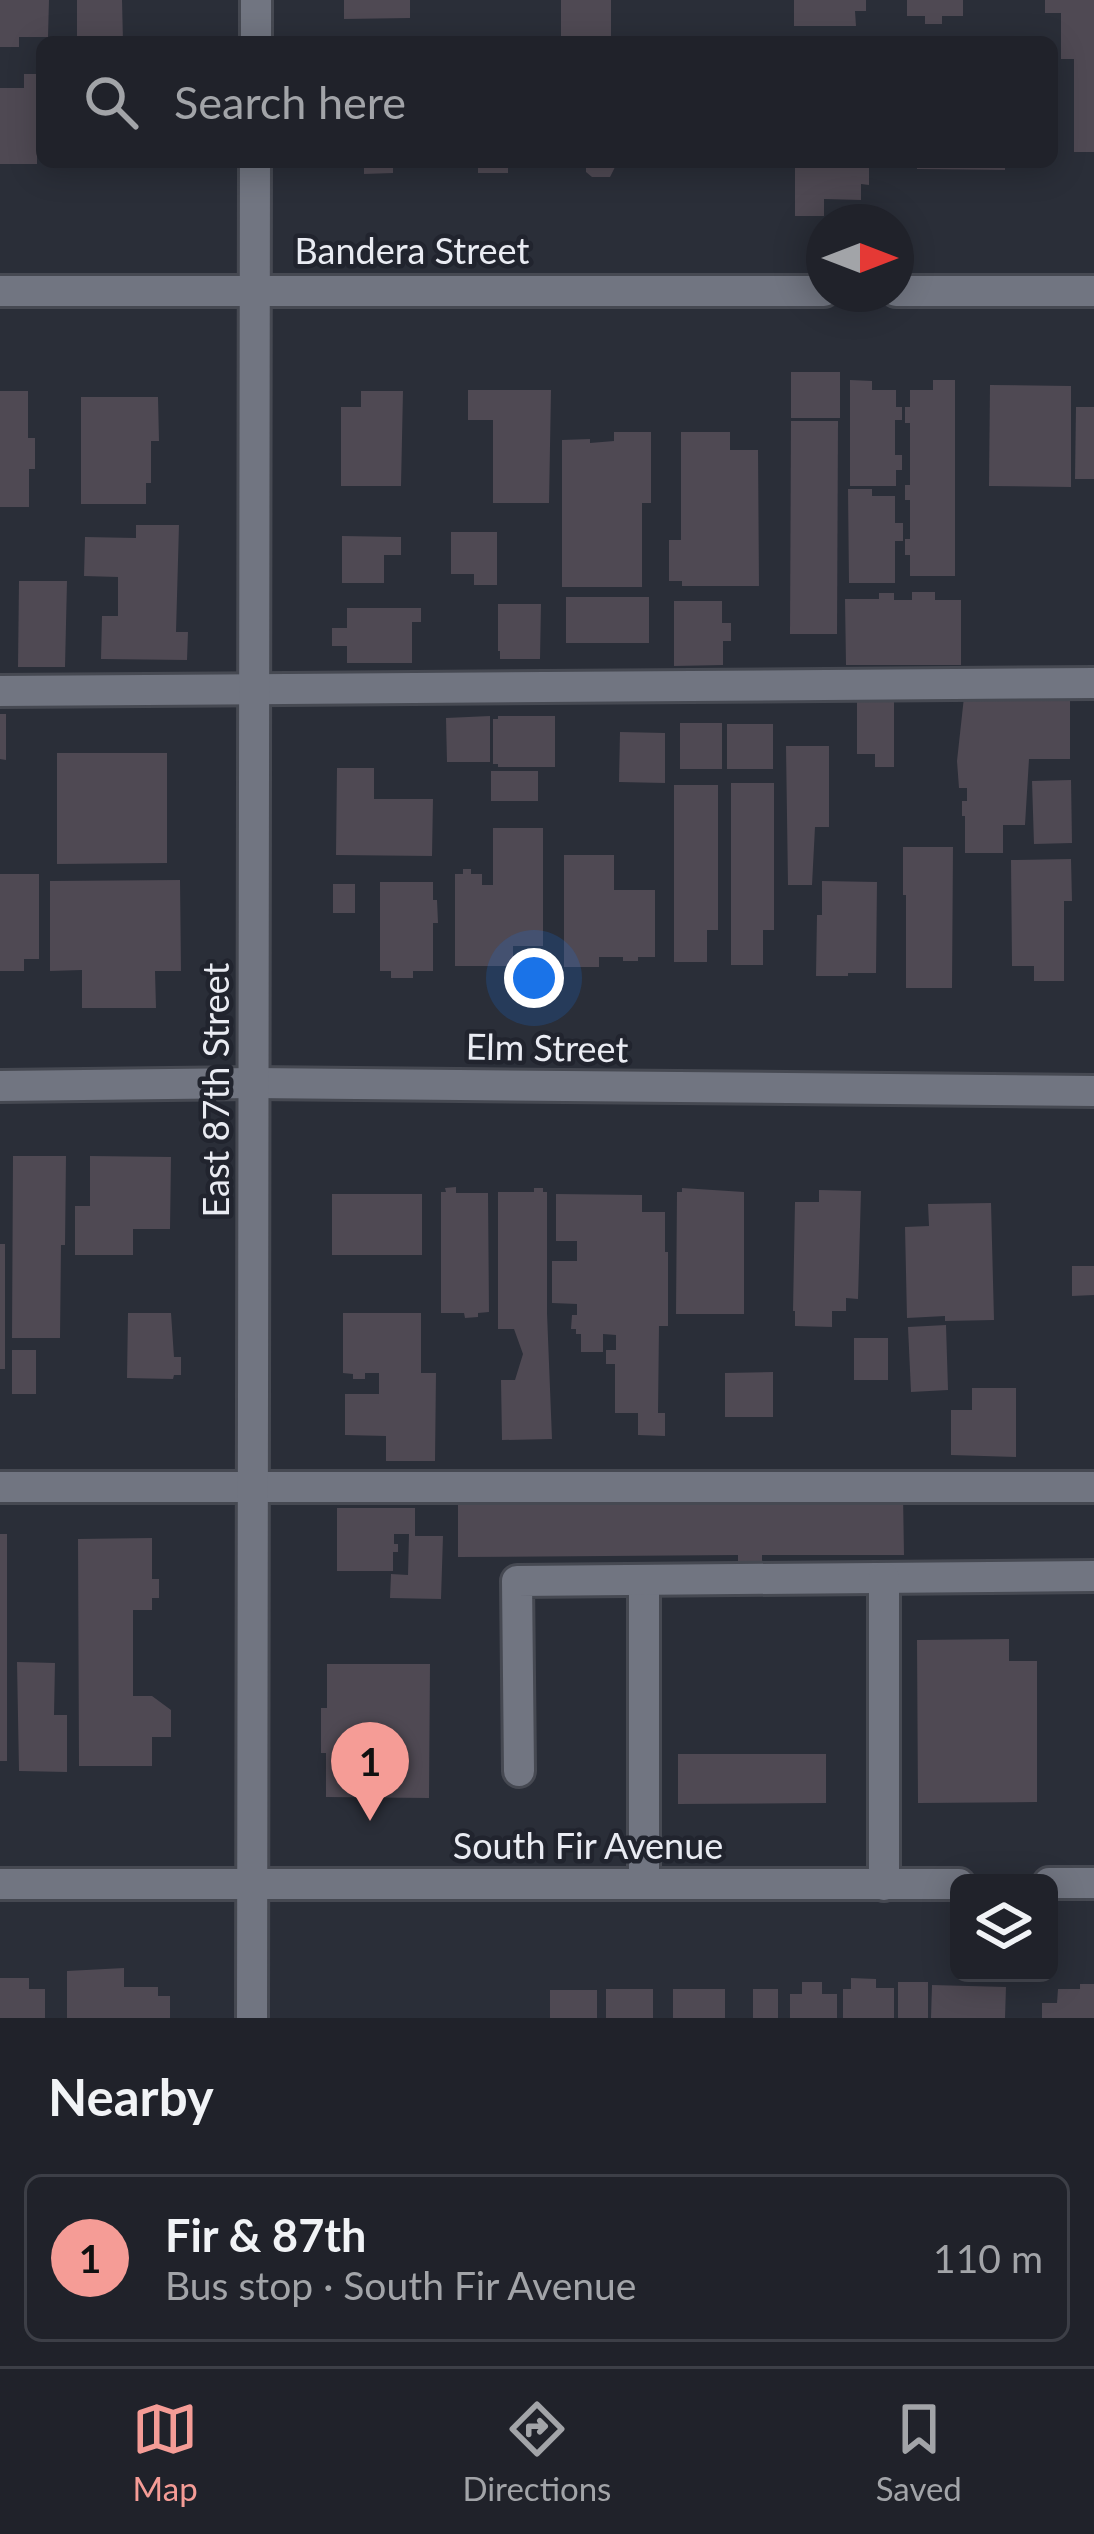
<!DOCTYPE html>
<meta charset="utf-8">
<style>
body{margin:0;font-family:Lato,sans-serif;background:#2d2f36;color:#f1f3f6}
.controls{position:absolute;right:36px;bottom:36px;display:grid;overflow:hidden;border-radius:18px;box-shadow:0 6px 30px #0003}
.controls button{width:108px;height:108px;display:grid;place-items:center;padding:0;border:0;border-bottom:3px solid #3d3f47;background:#20222a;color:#f1f3f6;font:60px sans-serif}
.compass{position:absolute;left:806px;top:204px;width:108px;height:108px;border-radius:50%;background:#20222a;box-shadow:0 6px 30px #0003;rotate:90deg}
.you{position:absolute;left:534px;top:978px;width:42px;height:42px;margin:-30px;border:9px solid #fff;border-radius:50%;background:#1a73e8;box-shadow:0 0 0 18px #1a73e833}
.badge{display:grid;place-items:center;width:78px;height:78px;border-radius:50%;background:#f59c96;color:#111;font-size:39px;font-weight:700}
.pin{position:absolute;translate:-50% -99px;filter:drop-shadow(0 3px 6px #0008)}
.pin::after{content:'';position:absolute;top:63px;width:42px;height:36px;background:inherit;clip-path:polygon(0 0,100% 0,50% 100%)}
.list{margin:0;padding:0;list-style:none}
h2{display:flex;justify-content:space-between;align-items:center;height:156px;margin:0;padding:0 48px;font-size:51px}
h2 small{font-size:39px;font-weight:400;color:#a2a4a8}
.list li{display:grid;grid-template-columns:78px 1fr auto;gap:36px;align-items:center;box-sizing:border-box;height:168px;margin:0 24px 24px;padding:0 24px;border:3px solid #3d3f47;border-radius:18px}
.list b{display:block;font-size:45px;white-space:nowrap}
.list p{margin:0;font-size:39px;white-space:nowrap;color:#a2a4a8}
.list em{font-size:39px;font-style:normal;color:#a2a4a8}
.icon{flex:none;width:66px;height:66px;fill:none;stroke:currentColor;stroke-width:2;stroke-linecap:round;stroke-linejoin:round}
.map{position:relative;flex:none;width:1094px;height:2018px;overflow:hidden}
.search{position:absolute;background:#20222a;box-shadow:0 6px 30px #0003;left:36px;right:36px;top:36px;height:132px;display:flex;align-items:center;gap:30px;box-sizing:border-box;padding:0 42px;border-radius:18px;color:#a2a4a8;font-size:45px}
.sheet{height:348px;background:#20222a}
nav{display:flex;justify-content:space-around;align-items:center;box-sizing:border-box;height:168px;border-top:3px solid #3d3f47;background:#20222a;font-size:33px;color:#a2a4a8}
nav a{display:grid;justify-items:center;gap:6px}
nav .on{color:#f59c96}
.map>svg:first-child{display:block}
</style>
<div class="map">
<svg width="1094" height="2018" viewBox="0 0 1094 2018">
<rect width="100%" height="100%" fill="#2a2e38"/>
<g fill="#4f4953">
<path d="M 0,0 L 49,0 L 48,37 L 19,37 L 19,47 L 0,47 Z"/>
<path d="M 77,0 L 122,0 L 123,42 L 77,42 Z"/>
<path d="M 344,0 L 410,0 L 410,18 L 344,19 Z"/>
<rect x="561" y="0" width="50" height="42"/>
<path d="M 794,0 L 866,0 L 866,11 L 855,11 L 856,26 L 794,26 Z"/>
<path d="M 907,0 L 963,0 L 963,16 L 942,16 L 942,24 L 925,24 L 925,16 L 907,16 Z"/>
<path d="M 1045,0 L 1094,0 L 1094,152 L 1074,152 L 1074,59 L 1061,59 L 1061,13 L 1045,13 Z"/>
<path d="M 24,74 L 42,74 L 42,149 L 37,149 L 37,164 L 0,164 L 0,88 L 24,88 Z"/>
<path d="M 364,162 L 393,162 L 393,173 L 364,174 Z"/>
<rect x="478" y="162" width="30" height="11"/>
<path d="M 566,162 L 643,162 L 643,167 L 615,167 L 610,177 L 592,177 L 586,172 L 586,167 L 566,168 Z"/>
<path d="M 795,162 L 861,162 L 861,167 L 869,167 L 869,185 L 861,184 L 861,200 L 824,199 L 824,216 L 795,216 Z"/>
<path d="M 917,162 L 1005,162 L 1005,170 L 917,169 Z"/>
<rect x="791" y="372" width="49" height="46"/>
<path d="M 850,380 L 872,381 L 872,390 L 896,390 L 896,407 L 902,407 L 902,420 L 895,420 L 895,455 L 902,455 L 902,470 L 896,470 L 896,486 L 850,486 Z"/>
<path d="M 933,380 L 955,380 L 955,576 L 910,576 L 910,555 L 905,555 L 905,539 L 910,539 L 910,500 L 905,500 L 905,485 L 910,485 L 910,423 L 905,423 L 905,407 L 910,407 L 910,390 L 933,390 Z"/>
<path d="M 990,385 L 1071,386 L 1071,487 L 989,486 Z"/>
<path d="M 468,390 L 551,390 L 549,503 L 493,503 L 493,420 L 468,420 Z"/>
<path d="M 0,391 L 28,391 L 28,438 L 35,438 L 35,469 L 29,469 L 29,507 L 0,507 Z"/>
<path d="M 361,391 L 403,391 L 401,486 L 341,486 L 341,407 L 361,407 Z"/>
<path d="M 81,397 L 158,397 L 159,441 L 151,441 L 151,483 L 146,483 L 146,504 L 81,504 Z"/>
<path d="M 1076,407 L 1094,407 L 1094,479 L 1075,479 Z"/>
<path d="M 791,421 L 838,421 L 837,634 L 790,634 Z"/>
<path d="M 614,432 L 651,432 L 651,503 L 642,503 L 642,587 L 562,587 L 562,440 L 590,439 L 590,443 L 614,441 Z"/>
<path d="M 681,432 L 730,432 L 730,450 L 758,450 L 759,586 L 682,586 L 682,581 L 669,581 L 669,540 L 681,540 Z"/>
<path d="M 848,489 L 872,489 L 872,496 L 895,496 L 895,523 L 903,523 L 903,541 L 895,541 L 895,583 L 849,583 Z"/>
<path d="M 136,525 L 179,525 L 176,632 L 188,632 L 187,660 L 101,659 L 102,616 L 118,616 L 118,577 L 84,576 L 85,537 L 136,538 Z"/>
<path d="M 451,532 L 497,532 L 497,585 L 474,585 L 474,574 L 451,574 Z"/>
<path d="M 342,536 L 401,537 L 401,555 L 384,555 L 384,583 L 342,583 Z"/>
<path d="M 19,581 L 67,581 L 65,667 L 18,667 Z"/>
<path d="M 912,592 L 935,592 L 935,600 L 961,600 L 961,665 L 846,665 L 845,599 L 879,599 L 879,593 L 894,593 L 894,600 L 912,600 Z"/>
<rect x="566" y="597" width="83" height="46"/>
<path d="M 674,601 L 722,601 L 722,623 L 731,623 L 731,641 L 723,641 L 723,665 L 674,666 Z"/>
<path d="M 498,604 L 541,604 L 540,659 L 500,659 L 500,651 L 498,651 Z"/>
<path d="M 347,608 L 421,608 L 421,622 L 412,622 L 412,663 L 347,663 L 347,646 L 332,646 L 332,628 L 347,628 Z"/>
<path d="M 964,697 L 998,697 L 998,700 L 1070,700 L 1070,759 L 1029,759 L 1025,825 L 1003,825 L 1003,853 L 965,853 L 965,816 L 962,816 L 962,801 L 967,801 L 967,788 L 959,788 L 957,761 Z"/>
<path d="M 894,698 L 894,767 L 875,767 L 875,754 L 857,754 L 857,699 Z"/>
<path d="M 0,714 L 6,714 L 6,760 L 0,759 Z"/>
<path d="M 490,716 L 490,762 L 447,762 L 446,718 Z"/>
<path d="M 498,716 L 555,716 L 555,767 L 498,767 L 498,764 L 493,764 L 493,719 L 498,719 Z"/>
<rect x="680" y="723" width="42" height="46"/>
<rect x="727" y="724" width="46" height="45"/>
<path d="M 620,732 L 665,733 L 665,783 L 619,782 Z"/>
<path d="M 786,746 L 829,746 L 829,827 L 815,827 L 812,885 L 788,885 Z"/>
<path d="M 57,753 L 167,753 L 167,863 L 57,864 Z"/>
<path d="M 337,768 L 374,768 L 374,799 L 433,799 L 432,856 L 336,855 Z"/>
<rect x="491" y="771" width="47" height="30"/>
<path d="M 1071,780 L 1072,843 L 1034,844 L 1032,781 Z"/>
<path d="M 731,783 L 774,783 L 774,930 L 763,930 L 763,965 L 731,965 Z"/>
<path d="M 674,785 L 718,785 L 718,930 L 707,930 L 707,962 L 674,962 Z"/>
<path d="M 493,828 L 543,828 L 543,946 L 513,946 L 513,966 L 455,966 L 455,874 L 463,874 L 463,869 L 471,869 L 471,874 L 482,874 L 482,885 L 493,885 Z"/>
<path d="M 903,847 L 953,847 L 952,988 L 906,988 L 906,895 L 903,895 Z"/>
<path d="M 564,855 L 614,855 L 614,890 L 655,890 L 655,957 L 638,957 L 638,961 L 623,961 L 623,957 L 599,957 L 599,967 L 564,967 Z"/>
<path d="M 1071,859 L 1072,901 L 1064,901 L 1064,981 L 1034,981 L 1034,966 L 1012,966 L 1011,860 Z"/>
<path d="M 0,874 L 39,874 L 39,959 L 24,959 L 24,971 L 0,971 Z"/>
<path d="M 180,880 L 181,971 L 155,971 L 156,1008 L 82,1008 L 82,970 L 50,971 L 50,881 Z"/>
<path d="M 822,881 L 877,882 L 876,973 L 848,973 L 848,976 L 816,976 L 817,915 L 822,915 Z"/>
<path d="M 380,882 L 433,882 L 433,900 L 437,900 L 438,923 L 433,923 L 433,971 L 413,971 L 413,978 L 391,978 L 391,971 L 380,971 Z"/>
<rect x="333" y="884" width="22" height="29"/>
<path d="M 13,1156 L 66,1156 L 65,1245 L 61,1245 L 60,1338 L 12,1338 Z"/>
<path d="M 90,1156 L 171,1157 L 170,1229 L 133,1229 L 133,1255 L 75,1255 L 75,1206 L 90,1206 Z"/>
<path d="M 456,1187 L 456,1193 L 488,1193 L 489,1312 L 478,1313 L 478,1317 L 465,1318 L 464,1313 L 441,1313 L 441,1192 L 446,1192 L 445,1188 Z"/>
<path d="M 534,1188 L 543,1188 L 543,1192 L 547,1192 L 547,1313 L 552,1439 L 502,1440 L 501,1380 L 515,1380 L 523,1354 L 514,1329 L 498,1329 L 498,1192 L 534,1192 Z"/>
<path d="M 682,1188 L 744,1192 L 744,1314 L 676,1314 L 677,1192 L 682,1192 Z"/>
<path d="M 819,1190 L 861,1191 L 858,1299 L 846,1298 L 846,1311 L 832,1311 L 832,1327 L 795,1326 L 795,1311 L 793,1311 L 795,1202 L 819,1202 Z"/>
<rect x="332" y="1194" width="90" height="61"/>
<path d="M 556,1194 L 642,1195 L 642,1212 L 665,1212 L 665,1252 L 668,1252 L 668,1326 L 659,1326 L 658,1413 L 665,1413 L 665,1436 L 638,1435 L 638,1413 L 615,1413 L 615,1364 L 606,1364 L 606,1350 L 616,1350 L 616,1335 L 603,1334 L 603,1352 L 581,1352 L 581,1334 L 576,1334 L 576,1329 L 571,1329 L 572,1315 L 577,1315 L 577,1304 L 552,1303 L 552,1261 L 577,1261 L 577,1241 L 556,1241 Z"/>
<path d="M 991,1203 L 994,1320 L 945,1321 L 945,1316 L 907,1318 L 905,1227 L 929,1226 L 928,1204 Z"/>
<rect x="0" y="1244" width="5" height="125"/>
<path d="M 1072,1266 L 1094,1266 L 1094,1295 L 1072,1296 Z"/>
<path d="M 128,1313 L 171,1313 L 174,1357 L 181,1357 L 181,1375 L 174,1375 L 173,1379 L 127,1378 Z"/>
<path d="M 343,1313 L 421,1313 L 421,1373 L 436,1373 L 435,1461 L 386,1461 L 386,1436 L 345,1435 L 345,1394 L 379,1394 L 379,1373 L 365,1373 L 365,1379 L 353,1379 L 353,1374 L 343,1373 Z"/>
<path d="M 946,1325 L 948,1390 L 911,1392 L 908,1327 Z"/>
<rect x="854" y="1338" width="34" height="42"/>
<rect x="12" y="1350" width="24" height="44"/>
<path d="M 773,1372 L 773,1417 L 725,1417 L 725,1373 Z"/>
<path d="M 972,1388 L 1016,1388 L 1016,1457 L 951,1455 L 951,1410 L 972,1410 Z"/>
<path d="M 903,1495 L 904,1555 L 762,1555 L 762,1563 L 738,1563 L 738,1555 L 458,1557 L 458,1497 Z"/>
<path d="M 337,1508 L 415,1508 L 415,1536 L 443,1536 L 441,1599 L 390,1598 L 391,1574 L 408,1575 L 409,1534 L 394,1534 L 394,1544 L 398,1544 L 398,1552 L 393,1552 L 393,1571 L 337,1571 Z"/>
<rect x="0" y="1534" width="7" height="227"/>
<path d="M 152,1538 L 152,1579 L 159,1579 L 159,1598 L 152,1598 L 152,1610 L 133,1610 L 133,1696 L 152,1696 L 171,1710 L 171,1737 L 152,1737 L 152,1766 L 79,1766 L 78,1539 Z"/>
<path d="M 1009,1639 L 1009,1661 L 1037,1661 L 1037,1802 L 918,1803 L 917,1640 Z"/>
<path d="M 17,1662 L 55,1663 L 54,1715 L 67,1715 L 67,1772 L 19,1771 Z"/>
<path d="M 327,1664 L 430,1664 L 429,1798 L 326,1797 L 326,1753 L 321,1753 L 321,1708 L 327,1708 Z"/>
<path d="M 678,1754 L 826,1754 L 826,1803 L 678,1804 Z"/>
<path d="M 124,1968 L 124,1987 L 158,1987 L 158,1996 L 170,1996 L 170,2018 L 67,2018 L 67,1971 Z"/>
<path d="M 0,1978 L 29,1978 L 29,1989 L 45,1989 L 45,2018 L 0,2018 Z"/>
<path d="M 851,1978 L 876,1979 L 876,1988 L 894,1988 L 894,2018 L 843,2018 L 843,1989 L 851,1989 Z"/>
<path d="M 802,1982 L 822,1982 L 822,1994 L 837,1994 L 837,2018 L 790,2018 L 790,1994 L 802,1994 Z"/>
<rect x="898" y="1982" width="30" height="36"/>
<path d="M 1080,1984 L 1094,1984 L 1094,2018 L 1042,2018 L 1042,2003 L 1057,2003 L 1058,1989 L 1080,1989 Z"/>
<path d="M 932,1985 L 1006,1987 L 1005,2018 L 931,2018 Z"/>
<rect x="606" y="1989" width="47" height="29"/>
<rect x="673" y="1989" width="52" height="29"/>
<rect x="753" y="1989" width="25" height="29"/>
<rect x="550" y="1990" width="47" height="28"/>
</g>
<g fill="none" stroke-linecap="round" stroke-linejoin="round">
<defs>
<g id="lane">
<path d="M 0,691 L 1094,683"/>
<path d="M 0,1487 L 1094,1487"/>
<path d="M 644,1580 L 644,1884"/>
<path d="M 519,1771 L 517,1581 L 1094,1576"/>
<path d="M 884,1885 L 884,1578"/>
</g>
<g id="street">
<path d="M 256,42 L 256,0"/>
<path d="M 0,1086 L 253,1083 L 1094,1091"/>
<path d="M 252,2018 L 255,162"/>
</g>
<g id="secondary">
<path d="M 0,291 L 824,291"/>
<path d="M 896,291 L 1094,291"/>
<path d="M 1049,1883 L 1094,1883"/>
<path d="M 0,1884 L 959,1884"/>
</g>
</defs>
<use href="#lane" stroke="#464952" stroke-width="36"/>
<use href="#street" stroke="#464952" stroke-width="36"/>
<use href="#secondary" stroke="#464952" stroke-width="36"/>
<use href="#lane" stroke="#717581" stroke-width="30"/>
<use href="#street" stroke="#717581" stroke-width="30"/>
<use href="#secondary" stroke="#717581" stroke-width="30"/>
</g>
<g text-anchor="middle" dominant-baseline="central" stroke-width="9" stroke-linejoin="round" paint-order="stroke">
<g font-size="36" fill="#e9ebf2" stroke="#21242e">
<text x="412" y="250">Bandera Street</text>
<text transform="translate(547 1047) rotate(1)">Elm Street</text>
<text transform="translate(215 1090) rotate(-90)">East 87th Street</text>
<text x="588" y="1845">South Fir Avenue</text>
</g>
</g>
</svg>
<div class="controls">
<button><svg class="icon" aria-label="layers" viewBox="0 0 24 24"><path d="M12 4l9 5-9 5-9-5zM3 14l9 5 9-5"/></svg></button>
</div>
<svg class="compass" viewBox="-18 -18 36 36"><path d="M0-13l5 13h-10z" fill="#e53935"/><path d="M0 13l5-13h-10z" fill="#a2a4a8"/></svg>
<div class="you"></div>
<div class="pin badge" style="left:370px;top:1821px">1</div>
<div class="search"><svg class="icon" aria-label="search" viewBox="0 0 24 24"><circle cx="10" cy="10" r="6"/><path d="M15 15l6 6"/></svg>Search here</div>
</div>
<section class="sheet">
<h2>Nearby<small></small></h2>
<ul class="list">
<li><span class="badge">1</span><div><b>Fir &amp; 87th</b><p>Bus stop · South Fir Avenue</p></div><em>110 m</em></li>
</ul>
</section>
<nav>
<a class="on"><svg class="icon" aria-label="map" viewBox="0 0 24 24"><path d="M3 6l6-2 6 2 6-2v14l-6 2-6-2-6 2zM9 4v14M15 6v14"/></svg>Map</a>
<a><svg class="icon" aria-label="directions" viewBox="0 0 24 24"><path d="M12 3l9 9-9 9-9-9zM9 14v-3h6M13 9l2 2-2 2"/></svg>Directions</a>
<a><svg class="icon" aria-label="saved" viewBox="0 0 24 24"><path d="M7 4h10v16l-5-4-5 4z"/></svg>Saved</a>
</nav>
